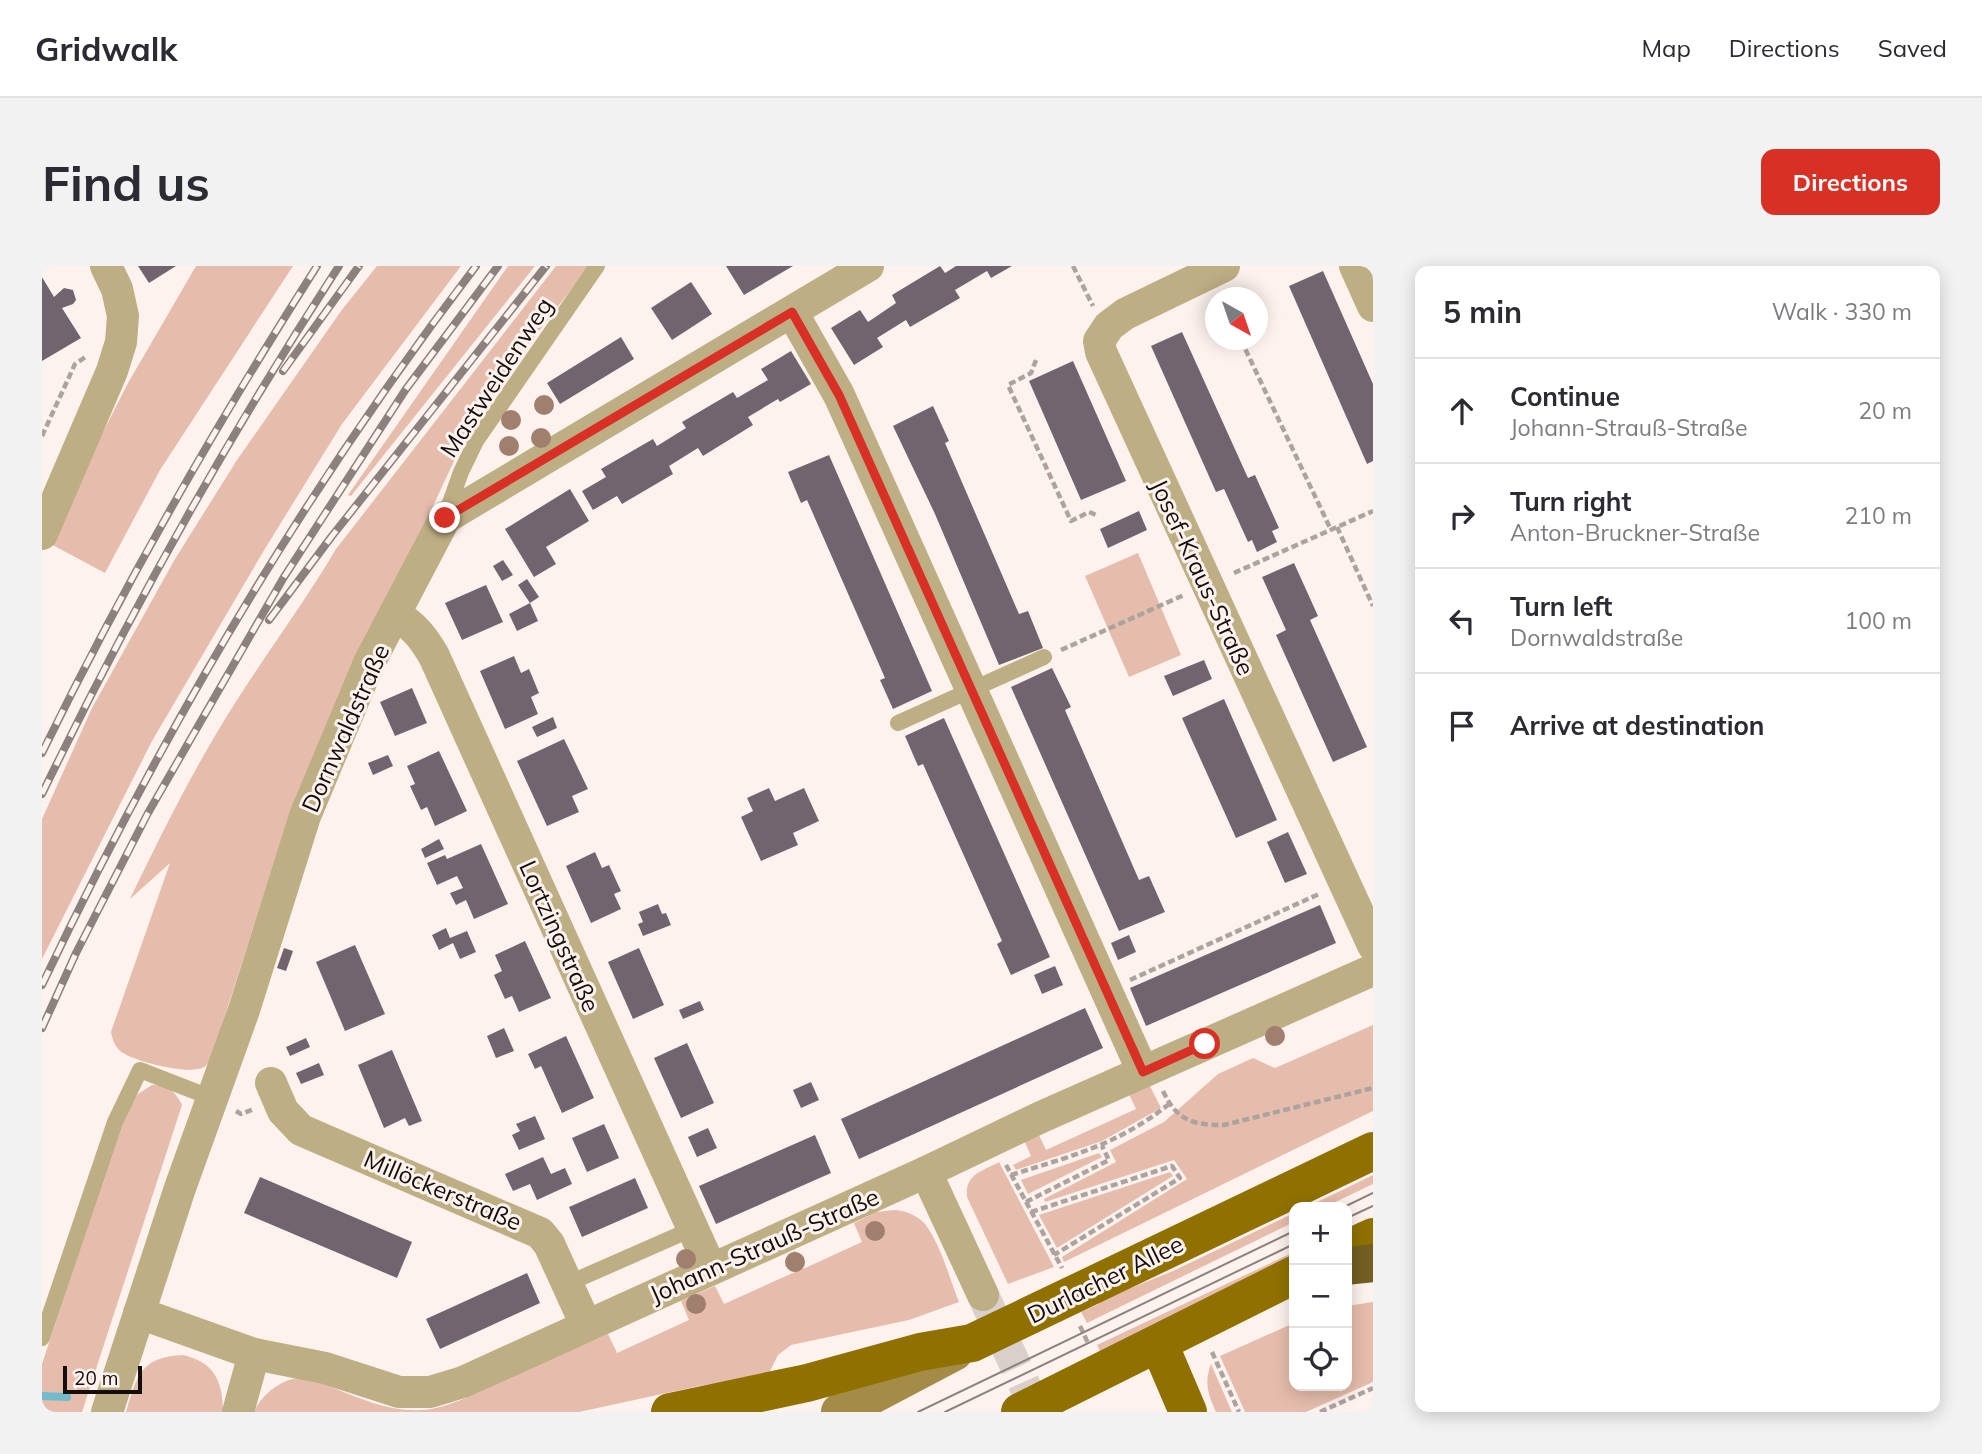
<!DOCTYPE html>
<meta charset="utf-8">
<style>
body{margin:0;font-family:Mulish,sans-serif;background:#f2f2f3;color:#2b2b33}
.controls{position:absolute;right:21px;bottom:21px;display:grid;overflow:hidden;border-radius:14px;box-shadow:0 4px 18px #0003}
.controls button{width:63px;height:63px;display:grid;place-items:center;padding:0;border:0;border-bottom:2px solid #e1e1e2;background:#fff;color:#2b2b33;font:35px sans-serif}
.compass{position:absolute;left:1163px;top:21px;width:63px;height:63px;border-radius:50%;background:#fff;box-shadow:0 4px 18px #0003;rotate:140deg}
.scale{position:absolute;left:21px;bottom:18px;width:79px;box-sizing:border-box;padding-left:7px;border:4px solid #130d0b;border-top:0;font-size:19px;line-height:24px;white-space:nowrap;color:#130d0b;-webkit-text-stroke:5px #fdf2ed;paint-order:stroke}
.stop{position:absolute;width:21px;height:21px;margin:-16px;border:5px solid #d93025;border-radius:50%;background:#fff}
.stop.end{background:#d93025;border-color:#fff;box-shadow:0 2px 7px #0008}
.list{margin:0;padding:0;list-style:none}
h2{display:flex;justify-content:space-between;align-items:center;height:91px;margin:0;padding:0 28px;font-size:30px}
h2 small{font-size:23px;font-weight:400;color:#7c7c81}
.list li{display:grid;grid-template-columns:46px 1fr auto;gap:21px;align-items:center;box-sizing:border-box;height:105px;padding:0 28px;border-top:2px solid #e1e1e2}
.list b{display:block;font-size:26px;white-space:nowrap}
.list p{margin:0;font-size:23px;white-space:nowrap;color:#7c7c81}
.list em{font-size:23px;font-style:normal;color:#7c7c81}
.icon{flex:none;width:38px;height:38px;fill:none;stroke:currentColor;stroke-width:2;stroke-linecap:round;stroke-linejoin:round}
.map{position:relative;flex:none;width:1331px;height:1146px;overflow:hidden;border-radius:14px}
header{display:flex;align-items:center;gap:42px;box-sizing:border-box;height:98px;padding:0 35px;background:#fff;border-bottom:2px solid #e1e1e2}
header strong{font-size:33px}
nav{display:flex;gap:38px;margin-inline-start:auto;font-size:24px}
.intro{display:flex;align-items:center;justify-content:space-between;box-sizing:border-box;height:168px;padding:0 42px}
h1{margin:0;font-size:49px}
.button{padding:18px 32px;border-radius:14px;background:#d93025;color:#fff;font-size:24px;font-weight:700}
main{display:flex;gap:42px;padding:0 42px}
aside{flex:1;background:#fff;border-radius:14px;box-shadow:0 4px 18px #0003}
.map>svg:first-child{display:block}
</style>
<header>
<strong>Gridwalk</strong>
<nav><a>Map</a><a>Directions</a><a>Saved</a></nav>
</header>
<div class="intro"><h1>Find us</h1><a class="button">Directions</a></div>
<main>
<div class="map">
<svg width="1331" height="1146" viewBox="0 0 1331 1146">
<rect width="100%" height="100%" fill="#fdf2ed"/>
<g fill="#e6bdac">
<path d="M 154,0 L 251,0 L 118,204 L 63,307 L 5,276 L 86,117 Z"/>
<path d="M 335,0 L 419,0 L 300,158 L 221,286 L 110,475 L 0,693 L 0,553 L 50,442 L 133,293 L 195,194 L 299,45 Z"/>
<path d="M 466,0 L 493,0 L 309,230 L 306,229 Z"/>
<path d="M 514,0 L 547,0 L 481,86 L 421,176 L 249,543 L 171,787 C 169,792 167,798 162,801 C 149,810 90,795 78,785 C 73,780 70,773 69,766 L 128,597 L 88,633 C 116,575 144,518 177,463 C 214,401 258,344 294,283 Z"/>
<path d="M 1096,287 L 1139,389 L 1087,411 L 1043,310 Z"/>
<path d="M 1331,759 L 1331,845 L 1022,996 L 1020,991 L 1145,913 L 1132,894 L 1003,936 L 1002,933 L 1074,896 L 1068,884 L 1122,856 L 1176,808 L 1211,792 L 1233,802 Z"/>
<path d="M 110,819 C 126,819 133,825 140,839 L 40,1146 L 0,1146 L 0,1098 L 82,850 L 96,828 Z"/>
<path d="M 1103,820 L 1108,820 L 1119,842 L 1060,875 L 974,904 L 971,899 L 989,890 L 982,874 L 996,867 L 1004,884 L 1094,843 L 1086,826 Z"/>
<path d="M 1057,887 L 1060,891 L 986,928 L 979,914 Z"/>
<path d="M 957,896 L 1012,1001 L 966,1018 L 925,931 C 923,908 939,906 957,896 Z"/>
<path d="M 1128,906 L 1131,910 L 1015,982 L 997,949 Z"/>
<path d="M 1331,909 L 1331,918 L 1283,941 L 1265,941 Z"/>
<path d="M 853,944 C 864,945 875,949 883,958 C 899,979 907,1011 917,1036 L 867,1054 L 749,1079 L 736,1089 L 726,1109 L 657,1120 L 537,1146 L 212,1146 C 221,1125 248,1106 272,1113 C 279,1115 285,1119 292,1122 C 319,1133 349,1146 379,1144 C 417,1142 466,1109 502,1094 C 523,1085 545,1077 566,1068 L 575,1087 L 647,1054 L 639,1035 L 673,1020 L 682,1038 L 753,1006 L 746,988 L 753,985 L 761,1003 L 820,976 L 812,957 L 834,946 Z"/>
<path d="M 1252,947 L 1252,956 L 1045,1057 L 1039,1046 L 1057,1038 L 1057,1035 L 1131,1005 Z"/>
<path d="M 1252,986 L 1252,995 L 1061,1091 L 1055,1079 Z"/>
<path d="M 1331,1036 L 1331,1116 L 1264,1146 L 1203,1146 L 1178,1090 L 1252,1057 L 1252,1120 L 1305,1120 L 1305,1040 Z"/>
<path d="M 141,1089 C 172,1096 181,1115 181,1146 L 84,1146 C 95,1110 98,1091 141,1089 Z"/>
<path d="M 1169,1098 L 1190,1146 L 1174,1146 C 1166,1129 1162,1116 1169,1098 Z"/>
</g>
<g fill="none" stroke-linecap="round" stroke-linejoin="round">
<path stroke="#72bbcc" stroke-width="8" d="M 0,1130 L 25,1131"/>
</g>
<g fill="#72646f">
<path d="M 96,0 L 134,0 L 107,17 Z"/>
<path d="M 684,0 L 751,0 L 702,29 Z"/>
<path d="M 898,0 L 903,7 L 914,0 L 970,0 L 949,12 L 945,5 L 913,24 L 918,32 L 868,61 L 864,54 L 835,72 L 841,81 L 812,99 L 789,62 L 818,44 L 826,56 L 854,37 L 850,29 Z"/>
<path d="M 1281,5 L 1331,118 L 1331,195 L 1325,198 L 1247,20 Z"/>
<path d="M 0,11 L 12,31 L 22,22 L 31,24 L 34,34 L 31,38 L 20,42 L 39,72 L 0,95 Z"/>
<path d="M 649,16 L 670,48 L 630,74 L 609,42 Z"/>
<path d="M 1140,66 L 1206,212 L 1213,209 L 1237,262 L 1230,265 L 1235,276 L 1215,286 L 1210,274 L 1206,276 L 1182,223 L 1174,226 L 1109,80 Z"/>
<path d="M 579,71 L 592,93 L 518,138 L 505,117 Z"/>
<path d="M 749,85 L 769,118 L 738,136 L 736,133 L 706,151 L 711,159 L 661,190 L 656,182 L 627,200 L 631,208 L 580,238 L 575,230 L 551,244 L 540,225 L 564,211 L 559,203 L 611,173 L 615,180 L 644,162 L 640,156 L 691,126 L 695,132 L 726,114 L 719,103 Z"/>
<path d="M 1031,95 L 1084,215 L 1039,234 L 987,115 Z"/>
<path d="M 891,140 L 907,175 L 903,177 L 977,348 L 986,345 L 1001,382 L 957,399 L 893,248 L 851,160 Z"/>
<path d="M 787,189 L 890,425 L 851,443 L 838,414 L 843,412 L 765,234 L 759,237 L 746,206 Z"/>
<path d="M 528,223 L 547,255 L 504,281 L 514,298 L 492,311 L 463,263 Z"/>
<path d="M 1097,245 L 1105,264 L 1066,282 L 1058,263 Z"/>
<path d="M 461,294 L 471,309 L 460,315 L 451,300 Z"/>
<path d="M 1252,297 L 1276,350 L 1268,354 L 1325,481 L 1291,496 L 1234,369 L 1244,364 L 1220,311 Z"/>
<path d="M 485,313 L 497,331 L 488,337 L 476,319 Z"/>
<path d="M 444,319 L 461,356 L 420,374 L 403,337 Z"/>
<path d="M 488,337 L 496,355 L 475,365 L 467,348 Z"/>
<path d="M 472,390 L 479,407 L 487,403 L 497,427 L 489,431 L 496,448 L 463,463 L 438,405 Z"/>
<path d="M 1162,394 L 1170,413 L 1131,430 L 1122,410 Z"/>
<path d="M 1010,402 L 1029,441 L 1023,444 L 1097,614 L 1107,610 L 1123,646 L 1077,665 L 969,421 Z"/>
<path d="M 370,422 L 385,457 L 353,470 L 338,436 Z"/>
<path d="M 1182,433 L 1235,554 L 1194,572 L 1140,452 Z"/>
<path d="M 511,451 L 515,462 L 495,471 L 490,461 Z"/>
<path d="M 902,452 L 1008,691 L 969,709 L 955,678 L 960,675 L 881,498 L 876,500 L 863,470 Z"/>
<path d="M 522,473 L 546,523 L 530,530 L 537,546 L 505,560 L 475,495 Z"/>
<path d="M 397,485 L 425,545 L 393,560 L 385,541 L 379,544 L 368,520 L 373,518 L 365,500 Z"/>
<path d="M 346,489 L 351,500 L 331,509 L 326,497 Z"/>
<path d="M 727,522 L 733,535 L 762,522 L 777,555 L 751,567 L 756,579 L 719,595 L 699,551 L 711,545 L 705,532 Z"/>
<path d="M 1246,566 L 1265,608 L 1243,617 L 1225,576 Z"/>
<path d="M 397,573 L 402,583 L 383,592 L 379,583 Z"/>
<path d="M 439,578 L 466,638 L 432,653 L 424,634 L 414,639 L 408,627 L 421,622 L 415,610 L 395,619 L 385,597 L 403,589 L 405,593 Z"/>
<path d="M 553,586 L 560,602 L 567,599 L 579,625 L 572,628 L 579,643 L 549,657 L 524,600 Z"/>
<path d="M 616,638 L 620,648 L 624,647 L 629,659 L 601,670 L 596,658 L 601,656 L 597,646 Z"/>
<path d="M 1278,639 L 1294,677 L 1104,760 L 1088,722 Z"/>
<path d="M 404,662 L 408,672 L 425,665 L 434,686 L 418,693 L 411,677 L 397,684 L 390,669 Z"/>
<path d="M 1087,669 L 1094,686 L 1076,694 L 1069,677 Z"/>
<path d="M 483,675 L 509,732 L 477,746 L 470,730 L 463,733 L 452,709 L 460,705 L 453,689 Z"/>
<path d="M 313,679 L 343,748 L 303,765 L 274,696 Z"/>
<path d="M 242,682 L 251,685 L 244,705 L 235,702 Z"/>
<path d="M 597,682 L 622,739 L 591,753 L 566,696 Z"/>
<path d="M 1013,700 L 1021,719 L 1000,728 L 992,709 Z"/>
<path d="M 658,735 L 662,744 L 641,753 L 637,744 Z"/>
<path d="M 1043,742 L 1061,782 L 817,893 L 799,853 Z"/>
<path d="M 462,762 L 472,785 L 454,792 L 445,770 Z"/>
<path d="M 524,770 L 552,832 L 520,847 L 499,800 L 493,803 L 486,788 Z"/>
<path d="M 264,772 L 268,781 L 248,790 L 244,781 Z"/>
<path d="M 645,777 L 672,837 L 639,852 L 612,792 Z"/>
<path d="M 350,784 L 380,855 L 367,860 L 363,852 L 342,862 L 316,799 Z"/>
<path d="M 277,797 L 282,809 L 259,818 L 254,807 Z"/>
<path d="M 769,816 L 777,834 L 759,842 L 751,824 Z"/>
<path d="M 493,850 L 503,873 L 477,884 L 470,869 L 478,865 L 474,858 Z"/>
<path d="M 562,858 L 577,892 L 545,906 L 530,872 Z"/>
<path d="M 666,862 L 675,882 L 655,891 L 646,871 Z"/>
<path d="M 773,869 L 789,907 L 674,958 L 657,920 Z"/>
<path d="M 501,891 L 509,908 L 523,902 L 530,918 L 495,934 L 488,918 L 471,925 L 463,908 Z"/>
<path d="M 218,911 L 370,976 L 355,1012 L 202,947 Z"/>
<path d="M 593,912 L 606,942 L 540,971 L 527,941 Z"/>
<path d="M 485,1007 L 498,1037 L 398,1083 L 384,1053 Z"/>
</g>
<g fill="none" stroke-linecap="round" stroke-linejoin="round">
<path stroke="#dad0cb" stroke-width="32" stroke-dasharray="32 16" stroke-linecap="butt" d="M 941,1029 L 995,1146"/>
<g stroke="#aca39f" stroke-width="4.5" stroke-dasharray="7 3.5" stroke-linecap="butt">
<path d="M 1031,0 L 1051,40"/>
<path d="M 1199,74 L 1289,264"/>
<path d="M 994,94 L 989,107 L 966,119 L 1029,255 L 1047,246 L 1054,249"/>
<path d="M 0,170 L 33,98 L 45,90"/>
<path d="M 1295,261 L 1331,340"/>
<path d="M 1192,307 L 1331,245"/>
<path d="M 1019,384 L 1142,329"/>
<path d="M 1088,714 L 1277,628"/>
<path d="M 1121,825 C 1135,855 1151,859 1182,859 L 1331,822"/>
<path d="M 194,845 L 199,848 L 212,843"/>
<path d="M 964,899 L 1020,1002"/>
<path d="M 969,909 C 1029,890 1076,879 1127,838"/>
<path d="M 984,936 L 1067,894 L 1060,880"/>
<path d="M 989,946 L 1130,900 L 1138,912 L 1012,989"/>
<path d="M 1038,1060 L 1046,1077"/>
<path d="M 1170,1086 L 1197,1146"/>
<path d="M 1278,1146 L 1331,1122"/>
</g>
<g stroke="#beae83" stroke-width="16">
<path d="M 404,248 L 419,206 L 434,175 L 555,0"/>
<path d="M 856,457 L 1002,391"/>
<path d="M 525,1018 L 650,963"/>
<path d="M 0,1072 L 73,856 L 98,804 L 170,832"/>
</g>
<g stroke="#beae83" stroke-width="32">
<path d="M 1182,0 L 1083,48 L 1067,60 L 1057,75 L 1059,86 L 1331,679"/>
<path d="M 1313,0 L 1331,40"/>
<path d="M 750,46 L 797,129 L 1101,806"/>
<path d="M 0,268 L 70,105 L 79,76 L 81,50 L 75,23 L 64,0"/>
<path d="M 354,349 C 372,360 381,371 392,390 L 669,1003"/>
<path d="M 229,817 L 241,845 L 259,864 L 498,967 L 507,978 L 544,1059"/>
<path d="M 884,906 L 941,1029"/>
<path d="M 97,1047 L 212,1088 L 283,1102 L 357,1126 L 388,1126 L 421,1116 L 884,906 L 997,852 L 1331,704"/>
<path d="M 65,1146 L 138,922 L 202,744 L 263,550 L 327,397 L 403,252 L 826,0"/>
<path d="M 196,1146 L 212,1088"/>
</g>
<path stroke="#a48b47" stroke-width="38" d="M 798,1146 L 912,1086"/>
<g stroke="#907100" stroke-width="38">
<path d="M 1305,983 L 1331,971"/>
<path d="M 1117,1078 L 1146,1146"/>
<path d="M 628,1146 L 765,1117 L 878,1086 L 930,1077 L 1331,885"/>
<path d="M 978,1146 L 1252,1009"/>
</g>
<path stroke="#735f23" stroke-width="38" d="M 1305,1000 L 1331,997"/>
<g stroke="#8b827f" stroke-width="2">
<path d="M 1302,941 L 1331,927"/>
<path d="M 1305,952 L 1331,940"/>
<path d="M 876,1146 L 1252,965"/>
<path d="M 903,1146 L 1252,978"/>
</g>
<defs>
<g id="rail">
<path d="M 241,105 L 317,0"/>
<path d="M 227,354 L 290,270 L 504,0"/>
<path d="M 0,487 C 82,319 175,157 275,0"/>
<path d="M 0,528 C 88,346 187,169 297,0"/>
<path d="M 0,719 C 120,466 264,222 434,0"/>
<path d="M 0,762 L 34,687 L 106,547 L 242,311 L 364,123 L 456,0"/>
</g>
</defs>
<use href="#rail" stroke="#8b827f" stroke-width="8"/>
<use href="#rail" stroke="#fdf2ed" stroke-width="5" stroke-dasharray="16" stroke-linecap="butt"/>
</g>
<g fill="#a17f6f">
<circle cx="502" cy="139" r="10"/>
<circle cx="469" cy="154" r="10"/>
<circle cx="499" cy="172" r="10"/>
<circle cx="467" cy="180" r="10"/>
<circle cx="1233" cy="770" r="10"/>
<circle cx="833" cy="965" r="10"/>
<circle cx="644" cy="993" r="10"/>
<circle cx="753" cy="996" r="10"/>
<circle cx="654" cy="1038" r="10"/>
</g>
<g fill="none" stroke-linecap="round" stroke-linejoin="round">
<path stroke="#d93025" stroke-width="9" d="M 403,252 L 750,46 L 797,129 L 1101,806 L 1163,778"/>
</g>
<g text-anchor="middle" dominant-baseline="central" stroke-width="6" stroke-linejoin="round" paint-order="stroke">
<g font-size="24" fill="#130d0b" stroke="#fdf2ed">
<text transform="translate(454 111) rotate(-57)">Mastweidenweg</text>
<text transform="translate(1161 311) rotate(65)">Josef-Kraus-Straße</text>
<text transform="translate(303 462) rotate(-66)">Dornwaldstraße</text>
<text transform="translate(518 670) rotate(66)">Lortzingstraße</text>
<text transform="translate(401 924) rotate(23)">Millöckerstraße</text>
<text transform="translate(722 979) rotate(-24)">Johann-Strauß-Straße</text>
<text transform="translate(1063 1013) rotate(-26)">Durlacher Allee</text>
</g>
</g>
</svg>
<div class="controls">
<button>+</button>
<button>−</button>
<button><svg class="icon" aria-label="locate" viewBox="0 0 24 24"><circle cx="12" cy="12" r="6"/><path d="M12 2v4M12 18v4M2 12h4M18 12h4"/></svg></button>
</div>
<svg class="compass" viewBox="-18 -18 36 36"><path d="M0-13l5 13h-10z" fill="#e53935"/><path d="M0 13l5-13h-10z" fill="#7c7c81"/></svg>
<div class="scale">20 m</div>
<div class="stop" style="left:1163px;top:778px"></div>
<div class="stop end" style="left:403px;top:252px"></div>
</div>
<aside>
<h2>5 min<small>Walk · 330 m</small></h2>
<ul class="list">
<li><svg class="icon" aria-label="ahead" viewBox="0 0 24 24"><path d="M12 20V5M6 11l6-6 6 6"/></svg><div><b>Continue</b><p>Johann-Strauß-Straße</p></div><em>20 m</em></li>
<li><svg class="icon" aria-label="right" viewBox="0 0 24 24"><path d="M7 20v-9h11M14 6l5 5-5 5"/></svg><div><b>Turn right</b><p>Anton-Bruckner-Straße</p></div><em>210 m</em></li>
<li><svg class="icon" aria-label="left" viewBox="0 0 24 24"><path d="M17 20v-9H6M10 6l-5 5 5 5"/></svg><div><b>Turn left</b><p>Dornwaldstraße</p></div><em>100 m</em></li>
<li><svg class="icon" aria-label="arrive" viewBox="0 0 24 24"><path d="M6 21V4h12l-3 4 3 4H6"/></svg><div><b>Arrive at destination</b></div></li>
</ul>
</aside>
</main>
